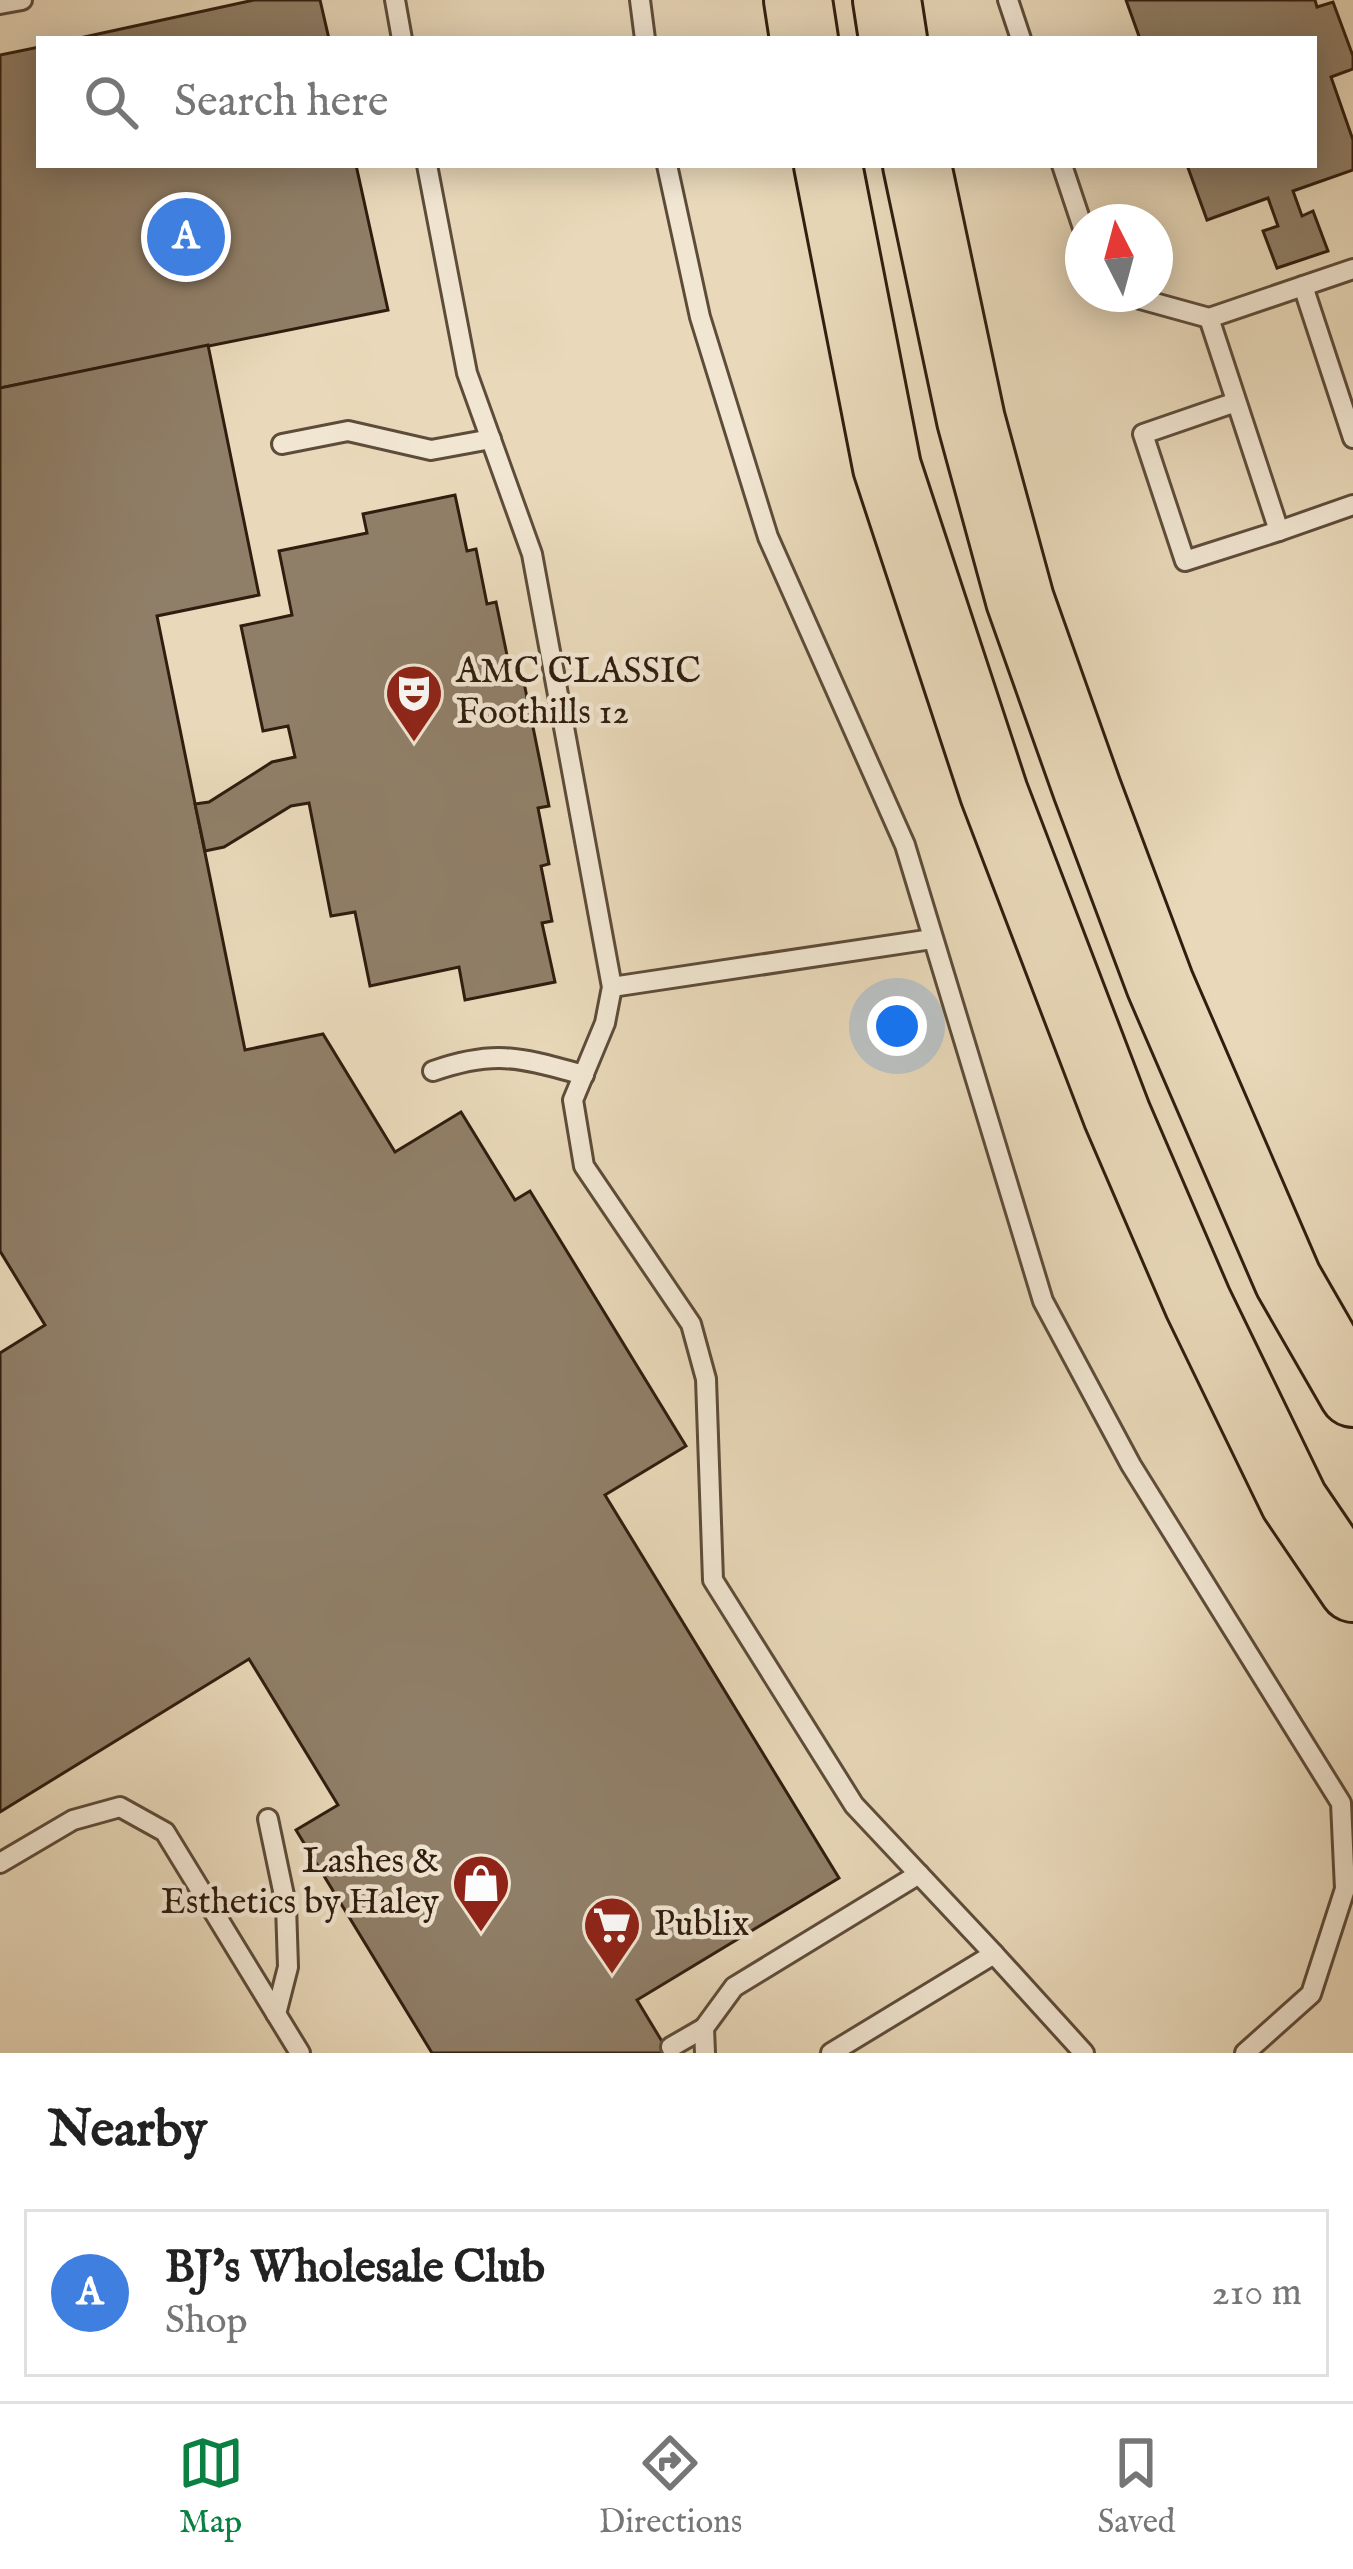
<!DOCTYPE html>
<style>
body{margin:0;font-family:"IM FELL English",serif;background:#f2f2f2;color:#222}
.compass{position:absolute;left:1065px;top:204px;width:108px;height:108px;border-radius:50%;background:#fff;box-shadow:0 6px 30px #0003;rotate:354deg}
.you{position:absolute;left:897px;top:1026px;width:42px;height:42px;margin:-30px;border:9px solid #fff;border-radius:50%;background:#1a73e8;box-shadow:0 0 0 18px #1a73e833}
.badge{display:grid;place-items:center;width:78px;height:78px;border-radius:50%;background:#0b8043;color:#fff;font-size:39px;font-weight:700}
.pin{position:absolute;translate:-50% -50%;border:6px solid #fff;box-shadow:0 3px 12px #0006}
.list{margin:0;padding:0;list-style:none}
h2{display:flex;justify-content:space-between;align-items:center;height:156px;margin:0;padding:0 48px;font-size:51px}
h2 small{font-size:39px;font-weight:400;color:#767676}
.list li{display:grid;grid-template-columns:78px 1fr auto;gap:36px;align-items:center;box-sizing:border-box;height:168px;margin:0 24px 24px;padding:0 24px;border:3px solid #e0e0e0;border-radius:0px}
.list b{display:block;font-size:45px;white-space:nowrap}
.list p{margin:0;font-size:39px;white-space:nowrap;color:#767676}
.list em{font-size:39px;font-style:normal;color:#767676}
.icon{flex:none;width:66px;height:66px;fill:none;stroke:currentColor;stroke-width:2;stroke-linecap:round;stroke-linejoin:round}
.map{position:relative;flex:none;width:1353px;height:2053px;overflow:hidden}
.search{position:absolute;background:#fff;box-shadow:0 6px 30px #0003;left:36px;right:36px;top:36px;height:132px;display:flex;align-items:center;gap:30px;box-sizing:border-box;padding:0 42px;border-radius:0px;color:#767676;font-size:45px}
.sheet{height:348px;background:#fff}
nav{display:flex;justify-content:space-around;align-items:center;box-sizing:border-box;height:168px;border-top:3px solid #e0e0e0;background:#fff;font-size:33px;color:#767676}
nav a{display:grid;justify-items:center;gap:6px}
nav .on{color:#0b8043}
.map>svg:first-child{display:block}
</style>
<div class="map">
<svg width="1353" height="2053" viewBox="0 0 1353 2053">
<rect width="100%" height="100%" fill="#e9d9ba"/>
<filter id="stains"><feTurbulence type="fractalNoise" baseFrequency=".00167" numOctaves="4"/><feColorMatrix values="0 0 0 0 .2 0 0 0 0 .09 0 0 0 0 .02 0 0 0 .5 -.17"/></filter>
<radialGradient id="worn" r=".72"><stop offset=".6" stop-color="#630" stop-opacity="0"/><stop offset="1" stop-color="#630" stop-opacity=".3"/></radialGradient>
<g fill="#907f68" stroke="#301d0f" stroke-width="3">
<path d="M 254,0 L 320,0 L 329,39 L 75,39 Z"/>
<path d="M 1126,0 L 1315,0 L 1317,7 L 1333,2 L 1353,56 L 1353,69 L 1331,77 L 1353,140 L 1353,170 L 1293,191 L 1302,216 L 1313,211 L 1328,251 L 1277,268 L 1263,231 L 1278,226 L 1268,198 L 1207,220 L 1187,165 L 1314,165 L 1314,39 L 1140,39 Z"/>
<path d="M 39,47 L 39,165 L 356,165 L 388,310 L 0,388 L 0,55 Z"/>
<path d="M 208,345 L 259,595 L 157,616 L 245,1050 L 323,1034 L 395,1152 L 461,1112 L 515,1200 L 530,1191 L 686,1446 L 605,1495 L 839,1878 L 637,2000 L 669,2053 L 432,2053 L 296,1830 L 338,1805 L 249,1659 L 0,1812 L 0,1353 L 45,1325 L 0,1251 L 0,388 Z"/>
<path d="M 455,495 L 467,551 L 476,549 L 487,604 L 496,602 L 508,660 L 519,658 L 549,806 L 538,808 L 549,864 L 541,866 L 552,921 L 542,923 L 555,982 L 465,1000 L 459,967 L 370,986 L 355,912 L 331,916 L 309,803 L 291,806 L 224,847 L 205,851 L 195,804 L 209,802 L 272,762 L 295,757 L 288,726 L 263,731 L 241,626 L 292,615 L 279,551 L 367,533 L 363,514 Z"/>
</g>
<g fill="none" stroke-linecap="round" stroke-linejoin="round">
<defs>
<g id="lane">
<path d="M 395,0 L 402,39"/>
<path d="M 640,0 L 645,39"/>
<path d="M 1008,0 L 1021,39"/>
<path d="M 0,4 L 22,0"/>
<path d="M 427,165 L 467,373 L 532,554 L 612,987 L 605,1023 L 573,1100 L 584,1166 L 691,1324 L 706,1379 L 713,1580 L 854,1805 L 994,1954 L 831,2053"/>
<path d="M 667,165 L 700,317 L 768,537 L 905,845 L 1043,1301 L 1131,1465 L 1341,1803 L 1345,1889 L 1311,1994 L 1245,2053"/>
<path d="M 1062,165 L 1083,228"/>
<path d="M 1303,286 L 1353,438"/>
<path d="M 1122,294 L 1209,318 L 1353,269"/>
<path d="M 1209,318 L 1279,531 L 1185,561 L 1143,434 L 1236,402"/>
<path d="M 282,444 L 348,431 L 431,450 L 491,439"/>
<path d="M 1279,531 L 1353,505"/>
<path d="M 612,987 L 932,939"/>
<path d="M 433,1071 C 496,1049 521,1058 584,1075"/>
<path d="M 268,1819 L 286,1905 L 288,1967 L 276,2014"/>
<path d="M 0,1863 L 73,1820 L 120,1807 L 165,1832 L 300,2053"/>
<path d="M 994,1954 L 1084,2053"/>
<path d="M 671,2047 L 704,2028"/>
<path d="M 705,2053 L 704,2028 L 734,1987 L 919,1874"/>
</g>
<g id="highway">
<path d="M 798,0 L 804,39"/>
<path d="M 887,0 L 893,39"/>
<path d="M 828,165 L 887,467 L 994,793 L 1117,1115 L 1198,1303 L 1294,1501 L 1353,1588"/>
<path d="M 917,165 L 971,420 L 1020,600 L 1087,789 L 1160,984 L 1288,1280 L 1353,1393"/>
</g>
</defs>
<use href="#lane" stroke="#5e4c3a" stroke-width="24"/>
<use href="#highway" stroke="#301d0f" stroke-width="72"/>
<use href="#lane" stroke="#f1e6d2" stroke-width="18"/>
<use href="#highway" stroke="#e9d9ba" stroke-width="66"/>
</g>
<defs>
<symbol id="theatre-pin" viewBox="-11 -11 22 30"><path d="M0 17L-7.5 6A9.5 9.5 0 1 1 7.5 6Z" fill="#8f2418" stroke="#f1e6d2"/><path d="M-5-5.5Q0-4 5-5.5V0Q5 5 0 6Q-5 5-5 0ZM-3.3-2.5H-1v1.5H-3.3ZM1-2.5H3.3v1.5H1ZM-2.8 1Q0 5.5 2.8 1Z" fill="#fff"/></symbol>
<symbol id="shop-pin" viewBox="-11 -11 22 30"><path d="M0 17L-7.5 6A9.5 9.5 0 1 1 7.5 6Z" fill="#8f2418" stroke="#f1e6d2"/><path d="M-5-2.5h2.3a2.7 3.5 0 0 1 5.4 0H5L5.5 6h-11ZM-1.5-2.5h3a1.5 2.3 0 0 0-3 0Z" fill="#fff"/></symbol>
<symbol id="supermarket-pin" viewBox="-11 -11 22 30"><path d="M0 17L-7.5 6A9.5 9.5 0 1 1 7.5 6Z" fill="#8f2418" stroke="#f1e6d2"/><path d="M-6-5.5h2.5l.6 2H6L4.5 2H-2.5L-4.4-4H-6ZM-1.5 3.2a1.3 1.3 0 1 0 .1 0ZM3 3.2a1.3 1.3 0 1 0 .1 0Z" fill="#fff"/></symbol>
</defs>
<g fill-rule="evenodd">
<use href="#theatre-pin" x="381" y="660" width="66" height="90"/>
<use href="#shop-pin" x="448" y="1850" width="66" height="90"/>
<use href="#supermarket-pin" x="579" y="1892" width="66" height="90"/>
</g>
<g text-anchor="middle" dominant-baseline="central" stroke-width="9" stroke-linejoin="round" paint-order="stroke">
<g font-size="36" fill="#301d0f" stroke="#f1e6d2" text-anchor="start">
<text x="456" y="672">AMC CLASSIC<tspan x="456" dy="41">Foothills 12</tspan></text>
<text x="439" y="1862" text-anchor="end">Lashes &amp;<tspan x="439" dy="41">Esthetics by Haley</tspan></text>
<text x="654" y="1925">Publix</text>
</g>
</g>
<rect width="100%" height="100%" filter="url(#stains)"/>
<rect width="100%" height="100%" fill="url(#worn)"/>
</svg>
<svg class="compass" viewBox="-18 -18 36 36"><path d="M0-13l5 13h-10z" fill="#e53935"/><path d="M0 13l5-13h-10z" fill="#767676"/></svg>
<div class="you"></div>
<div class="pin badge" style="left:186px;top:237px;background:#3f7fe0">A</div>
<div class="search"><svg class="icon" aria-label="search" viewBox="0 0 24 24"><circle cx="10" cy="10" r="6"/><path d="M15 15l6 6"/></svg>Search here</div>
</div>
<section class="sheet">
<h2>Nearby<small></small></h2>
<ul class="list">
<li><span class="badge" style="background:#3f7fe0">A</span><div><b>BJ's Wholesale Club</b><p>Shop</p></div><em>210 m</em></li>
</ul>
</section>
<nav>
<a class="on"><svg class="icon" aria-label="map" viewBox="0 0 24 24"><path d="M3 6l6-2 6 2 6-2v14l-6 2-6-2-6 2zM9 4v14M15 6v14"/></svg>Map</a>
<a><svg class="icon" aria-label="directions" viewBox="0 0 24 24"><path d="M12 3l9 9-9 9-9-9zM9 14v-3h6M13 9l2 2-2 2"/></svg>Directions</a>
<a><svg class="icon" aria-label="saved" viewBox="0 0 24 24"><path d="M7 4h10v16l-5-4-5 4z"/></svg>Saved</a>
</nav>
